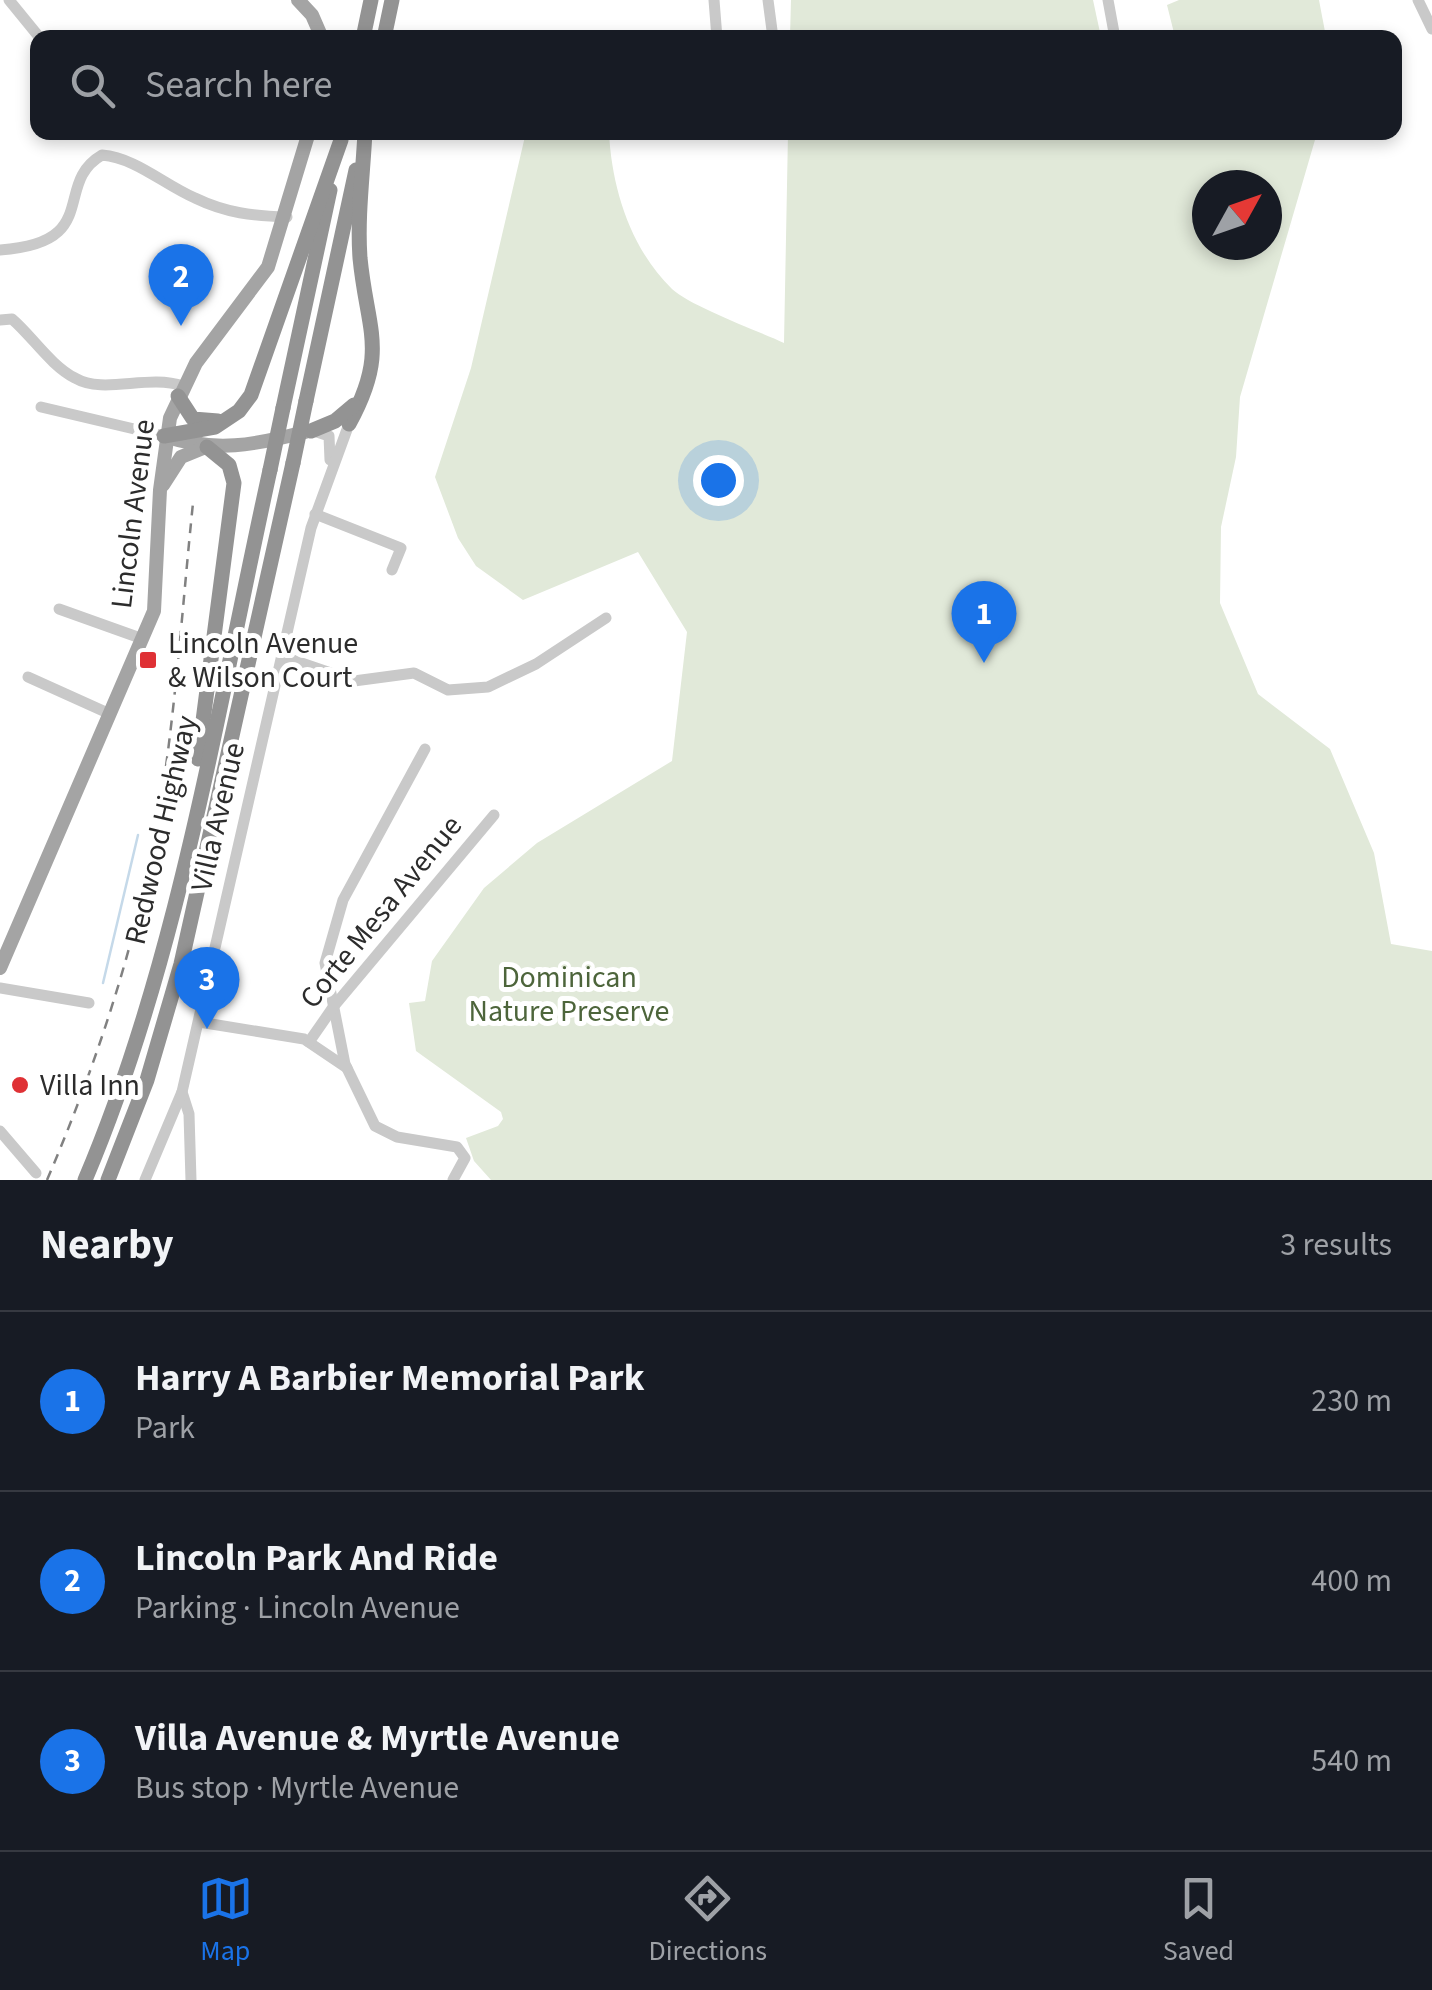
<!DOCTYPE html>
<meta charset="utf-8">
<style>
body{margin:0;font-family:"Source Sans 3",sans-serif;background:#20242c;color:#f1f3f6}
.compass{position:absolute;left:1192px;top:170px;width:90px;height:90px;border-radius:50%;background:#171b24;box-shadow:0 5px 15px #0003;rotate:50deg}
.you{position:absolute;left:718px;top:480px;width:35px;height:35px;margin:-25px;border:8px solid #fff;border-radius:50%;background:#1a73e8;box-shadow:0 0 0 15px #1a73e833}
.badge{display:grid;place-items:center;width:65px;height:65px;border-radius:50%;background:#1a73e8;color:#fff;font-size:32px;font-weight:700}
.pin{position:absolute;translate:-50% -82px;filter:drop-shadow(0 2px 5px #0008)}
.pin::after{content:'';position:absolute;top:52px;width:35px;height:30px;background:inherit;clip-path:polygon(0 0,100% 0,50% 100%)}
.list{margin:0;padding:0;list-style:none}
h2{display:flex;justify-content:space-between;align-items:center;height:130px;margin:0;padding:0 40px;font-size:42px}
h2 small{font-size:32px;font-weight:400;color:#9ea1a6}
.list li{display:grid;grid-template-columns:65px 1fr auto;gap:30px;align-items:center;box-sizing:border-box;height:180px;padding:0 40px;border-top:2px solid #363941}
.list b{display:block;font-size:38px;white-space:nowrap}
.list p{margin:0;font-size:32px;white-space:nowrap;color:#9ea1a6}
.list em{font-size:32px;font-style:normal;color:#9ea1a6}
.icon{flex:none;width:55px;height:55px;fill:none;stroke:currentColor;stroke-width:2;stroke-linecap:round;stroke-linejoin:round}
.map{position:relative;flex:none;width:1432px;height:1180px;overflow:hidden}
.search{position:absolute;background:#171b24;box-shadow:0 5px 15px #0003;left:30px;right:30px;top:30px;height:110px;display:flex;align-items:center;gap:25px;box-sizing:border-box;padding:0 35px;border-radius:20px;color:#9ea1a6;font-size:38px}
.sheet{height:670px;background:#171b24}
nav{display:flex;justify-content:space-around;align-items:center;box-sizing:border-box;height:140px;border-top:2px solid #363941;background:#171b24;font-size:28px;color:#9ea1a6}
nav a{display:grid;justify-items:center;gap:5px}
nav .on{color:#1a73e8}
.map>svg:first-child{display:block}
</style>
<div class="map">
<svg width="1432" height="1180" viewBox="0 0 1432 1180">
<rect width="100%" height="100%" fill="#fff"/>
<g fill="#e1e9d9" fill-rule="evenodd">
<path d="M 791,0 L 1093,0 L 1101,37 L 790,37 Z"/>
<path d="M 1179,0 L 1319,0 L 1326,37 L 1175,37 L 1167,5 Z"/>
<path d="M 526,132 L 609,133 C 612,188 630,248 672,289 C 690,306 758,331 784,343 L 788,133 L 1317,133 L 1240,397 L 1236,457 L 1221,527 L 1220,603 L 1258,694 L 1330,749 L 1374,853 L 1391,944 L 1432,951 L 1432,1180 L 491,1180 L 474,1161 L 466,1138 L 498,1126 L 503,1119 L 501,1112 L 416,1051 L 409,1003 L 425,1001 L 432,961 L 484,888 L 537,843 L 672,761 L 687,632 L 638,552 L 523,600 L 476,566 L 458,538 L 435,477 L 471,368 ZM 1267,185 L 1267,245 L 1207,245 L 1207,185 Z"/>
</g>
<g fill="none" stroke-linecap="round" stroke-linejoin="round">
<path stroke="#c5d9e9" stroke-width="2.5" d="M 103,983 L 138,835"/>
<g stroke="#c9c9c9" stroke-width="11">
<path d="M 9,0 L 40,38"/>
<path d="M 714,0 L 717,38"/>
<path d="M 768,0 L 773,38"/>
<path d="M 1108,0 L 1115,38"/>
<path d="M 1418,0 L 1432,29"/>
<path d="M 0,250 C 103,243 52,184 102,155 C 136,158 163,184 195,198 C 226,213 253,216 287,217"/>
<path d="M 0,320 L 12,319 C 32,336 51,366 75,378 C 104,395 147,374 183,386"/>
<path d="M 41,407 L 164,436"/>
<path d="M 314,431 L 329,436 L 330,460"/>
<path d="M 315,514 L 401,548 L 392,570"/>
<path d="M 59,609 L 143,639"/>
<path d="M 284,657 L 354,681 L 414,673 L 448,690 L 488,687 L 536,664 L 606,618"/>
<path d="M 28,677 L 110,714"/>
<path d="M 425,749 L 343,900 L 325,963 L 345,1064 L 375,1126 L 397,1137 L 457,1147 L 465,1158 L 453,1180"/>
<path d="M 0,988 L 89,1003"/>
<path d="M 199,1022 L 304,1039 L 347,1068"/>
<path d="M 309,1042 L 334,1006 L 494,815"/>
<path d="M 182,1092 L 189,1114 L 191,1180"/>
<path d="M 0,1131 L 36,1173"/>
<path d="M 145,1180 L 182,1092 L 311,528 L 349,424"/>
</g>
<g stroke="#a4a4a4" stroke-width="14">
<path d="M 298,0 L 312,15 L 322,38"/>
<path d="M 165,436 C 215,453 255,445 305,432"/>
<path d="M 163,485 L 181,457 L 203,448"/>
<path d="M 0,968 L 154,611 L 160,490 L 170,418 L 196,363 L 268,267 L 309,132"/>
</g>
<g stroke="#939393" stroke-width="15">
<path d="M 363,38 L 371,0"/>
<path d="M 384,38 L 392,0"/>
<path d="M 178,396 L 193,419 L 218,421"/>
<path d="M 306,401 L 356,170"/>
<path d="M 283,408 L 330,190"/>
<path d="M 349,424 C 389,351 367,331 360,258 C 357,217 363,173 365,132"/>
<path d="M 311,431 L 335,421 L 354,405"/>
<path d="M 164,436 L 215,427 L 239,411 L 251,395 L 341,140"/>
<path d="M 198,759 L 234,483 L 229,465 L 207,447"/>
<path d="M 85,1180 C 179,959 218,705 270,470"/>
<path d="M 108,1180 L 147,1080 L 181,964 L 293,463"/>
</g>
<path stroke="#818181" stroke-width="2.5" stroke-dasharray="10 8" stroke-linecap="butt" d="M 47,1180 C 92,1075 129,965 152,853 C 174,738 181,619 193,503"/>
<g stroke="#939393" stroke-width="15">
<path d="M 293,463 L 306,401"/>
<path d="M 270,470 L 283,408"/>
</g>
</g>
<g fill="#df3135" stroke="#fff" stroke-width="4">
<rect x="138" y="650" width="20" height="20" rx="5"/>
<circle cx="20" cy="1085" r="10"/>
</g>
<g text-anchor="middle" dominant-baseline="central" stroke-width="10" stroke-linejoin="round" paint-order="stroke">
<g font-size="30" fill="#2c2c2c" stroke="#fff">
<text transform="translate(133 514) rotate(-83)">Lincoln Avenue</text>
<text transform="translate(218 817) rotate(-77)">Villa Avenue</text>
<text transform="translate(161 830) rotate(-77)">Redwood Highway</text>
<text transform="translate(381 912) rotate(-51)">Corte Mesa Avenue</text>
</g>
<g font-size="30" fill="#2c2c2c" stroke="#fff" text-anchor="start">
<text x="168" y="643">Lincoln Avenue<tspan x="168" dy="34">&amp; Wilson Court</tspan></text>
<text x="40" y="1085">Villa Inn</text>
</g>
<g font-size="30" fill="#4d653b" stroke="#fff">
<text x="569" y="977">Dominican<tspan x="569" dy="34">Nature Preserve</tspan></text>
</g>
</g>
</svg>
<svg class="compass" viewBox="-18 -18 36 36"><path d="M0-13l5 13h-10z" fill="#e53935"/><path d="M0 13l5-13h-10z" fill="#9ea1a6"/></svg>
<div class="you"></div>
<div class="pin badge" style="left:984px;top:663px">1</div>
<div class="pin badge" style="left:181px;top:326px">2</div>
<div class="pin badge" style="left:207px;top:1029px">3</div>
<div class="search"><svg class="icon" aria-label="search" viewBox="0 0 24 24"><circle cx="10" cy="10" r="6"/><path d="M15 15l6 6"/></svg>Search here</div>
</div>
<section class="sheet">
<h2>Nearby<small>3 results</small></h2>
<ul class="list">
<li><span class="badge">1</span><div><b>Harry A Barbier Memorial Park</b><p>Park</p></div><em>230 m</em></li>
<li><span class="badge">2</span><div><b>Lincoln Park And Ride</b><p>Parking · Lincoln Avenue</p></div><em>400 m</em></li>
<li><span class="badge">3</span><div><b>Villa Avenue &amp; Myrtle Avenue</b><p>Bus stop · Myrtle Avenue</p></div><em>540 m</em></li>
</ul>
</section>
<nav>
<a class="on"><svg class="icon" aria-label="map" viewBox="0 0 24 24"><path d="M3 6l6-2 6 2 6-2v14l-6 2-6-2-6 2zM9 4v14M15 6v14"/></svg>Map</a>
<a><svg class="icon" aria-label="directions" viewBox="0 0 24 24"><path d="M12 3l9 9-9 9-9-9zM9 14v-3h6M13 9l2 2-2 2"/></svg>Directions</a>
<a><svg class="icon" aria-label="saved" viewBox="0 0 24 24"><path d="M7 4h10v16l-5-4-5 4z"/></svg>Saved</a>
</nav>
